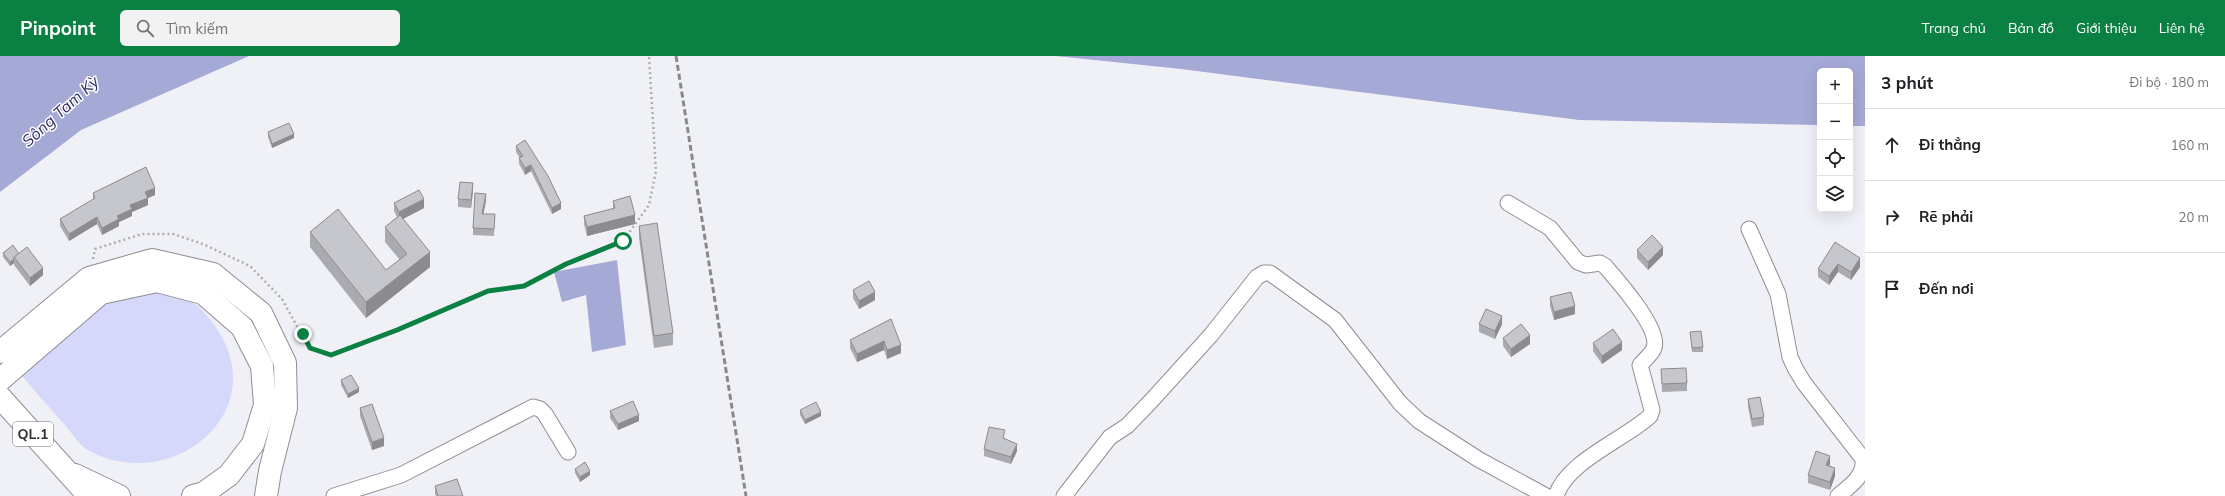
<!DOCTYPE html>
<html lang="vi">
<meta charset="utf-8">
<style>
body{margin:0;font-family:Mulish,sans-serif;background:#f2f2f2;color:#202124}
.controls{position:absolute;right:12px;top:12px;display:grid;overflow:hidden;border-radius:6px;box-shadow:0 4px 16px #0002}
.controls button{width:36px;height:36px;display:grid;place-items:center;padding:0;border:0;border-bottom:1px solid #e0e0e0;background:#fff;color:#202124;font:20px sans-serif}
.stop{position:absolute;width:12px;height:12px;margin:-9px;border:3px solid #0b8043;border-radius:50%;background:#fff}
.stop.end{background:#0b8043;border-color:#fff;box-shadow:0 1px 4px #0008}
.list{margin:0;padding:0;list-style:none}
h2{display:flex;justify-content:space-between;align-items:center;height:52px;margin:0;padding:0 16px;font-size:17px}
h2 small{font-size:13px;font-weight:400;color:#757577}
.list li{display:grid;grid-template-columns:26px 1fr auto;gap:12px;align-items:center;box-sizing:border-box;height:72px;padding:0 16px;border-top:1px solid #e0e0e0}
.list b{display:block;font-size:15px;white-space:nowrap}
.list em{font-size:13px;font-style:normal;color:#757577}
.icon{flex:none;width:22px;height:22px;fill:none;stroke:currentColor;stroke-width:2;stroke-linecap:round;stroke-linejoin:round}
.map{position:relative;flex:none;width:1865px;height:440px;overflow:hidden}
header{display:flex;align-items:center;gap:24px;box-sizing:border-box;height:56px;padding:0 20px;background:#0b8043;color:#fff}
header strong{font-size:19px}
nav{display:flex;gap:22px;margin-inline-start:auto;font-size:14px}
.search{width:280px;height:36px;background:#f2f2f2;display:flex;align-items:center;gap:10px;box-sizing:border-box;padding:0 14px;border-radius:6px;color:#757577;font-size:15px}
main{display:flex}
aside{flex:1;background:#fff}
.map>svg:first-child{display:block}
</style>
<header>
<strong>Pinpoint</strong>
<div class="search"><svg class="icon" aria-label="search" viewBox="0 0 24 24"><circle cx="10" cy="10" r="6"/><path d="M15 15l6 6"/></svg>Tìm kiếm</div>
<nav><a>Trang chủ</a><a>Bản đồ</a><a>Giới thiệu</a><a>Liên hệ</a></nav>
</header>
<main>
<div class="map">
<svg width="1865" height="440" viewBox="0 0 1865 440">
<rect width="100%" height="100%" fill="#f0f1f7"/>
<path fill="#d5d8fa" d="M 159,232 C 168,236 179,238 188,243 C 201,251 211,263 219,276 C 271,361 167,440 86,393 C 78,387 71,376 64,368 C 48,350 32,332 16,313 L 100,241 Z"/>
<g fill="#a5a9d6">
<path d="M 0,0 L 249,0 L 81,74 L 0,136 Z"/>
<path d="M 1056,0 L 1865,0 L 1865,70 L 1850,70 L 1850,15 L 1820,15 L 1820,69 L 1579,64 L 1181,13 Z"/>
<path d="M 617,204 L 626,289 L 592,296 L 586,239 L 562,246 L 554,216 Z"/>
</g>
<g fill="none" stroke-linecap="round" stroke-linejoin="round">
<defs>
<g id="street">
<path d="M 1508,147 L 1550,172 L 1578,206 L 1586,209 L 1600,207 L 1605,210 C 1617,224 1661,273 1654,292 C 1652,298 1644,304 1640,309 L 1652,354 L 1650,360 C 1625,383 1566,406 1556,440"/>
<path d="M 1749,173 L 1778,238 L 1790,301 L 1795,312 L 1804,327 L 1863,403 C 1865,420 1850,430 1838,440"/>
<path d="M 334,440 L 401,419 L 533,351 L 540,353 L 545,358 L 568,396"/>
<path d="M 1064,440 L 1110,381 L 1127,370 L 1152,344 L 1211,279 L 1257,221 L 1264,217 L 1270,217 L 1335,264 L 1400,347 L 1419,365 L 1478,403 L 1546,440"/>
</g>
<g id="highway">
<path d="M 0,296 L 89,222 L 152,204 L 213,218 L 261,257 L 285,307 L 286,352 L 270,415 L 266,440"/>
<path d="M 0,324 L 101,237 L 157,225 L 203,237 L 242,271 L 262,310 L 265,349 L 253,388 L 229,419 L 204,437 L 193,440"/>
<path d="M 0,341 L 89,440"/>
<path d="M 75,419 L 119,440"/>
</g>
</defs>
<use href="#street" stroke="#8e8e94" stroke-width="17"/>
<use href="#highway" stroke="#8e8e94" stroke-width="24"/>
<path stroke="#acadb1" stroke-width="2.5" stroke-dasharray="2 3" stroke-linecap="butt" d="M 93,203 L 95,193 L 142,178 L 173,178 L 203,188 L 250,210 L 282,243 L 309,292 L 331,299 L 397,274 L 488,235 L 523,230 L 566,208 L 623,185 L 649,149 L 656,115 L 649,0"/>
<use href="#street" stroke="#fff" stroke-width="15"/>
<use href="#highway" stroke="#fff" stroke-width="22"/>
<path stroke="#88898d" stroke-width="3" stroke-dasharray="6 3" stroke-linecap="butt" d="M 676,0 L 746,440"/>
</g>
<g fill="#aaabb0">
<path d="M 268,76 L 294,82 L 272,92 L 268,81 Z"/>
<path d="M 525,84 L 561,153 L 552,158 L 531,115 L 525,119 L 519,108 L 519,102 L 520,102 L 516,96 L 516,90 Z"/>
<path d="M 473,135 L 471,152 L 458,151 L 458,143 Z"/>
<path d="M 93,137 L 155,139 L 148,142 L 148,149 L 132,156 L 132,160 L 119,166 L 119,170 L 102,179 L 97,168 L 69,185 L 60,170 L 60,163 L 93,144 Z"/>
<path d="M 486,145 L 483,158 L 495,158 L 494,180 L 473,179 L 473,172 Z"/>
<path d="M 613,145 L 635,168 L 587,180 L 584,168 L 584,160 L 613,153 Z"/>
<path d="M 394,147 L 424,152 L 403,163 L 430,211 L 366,262 L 310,191 L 310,176 L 386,214 L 400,204 L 385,186 L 385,171 L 397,161 L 394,155 Z"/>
<path d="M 639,170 L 673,277 L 673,289 L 654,292 L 639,182 Z"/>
<path d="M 1637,194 L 1663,199 L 1648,214 L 1637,202 Z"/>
<path d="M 3,197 L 19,198 L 43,219 L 30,230 L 14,209 L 14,207 L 10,210 L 3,201 Z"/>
<path d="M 1860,202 L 1860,211 L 1851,224 L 1838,216 L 1829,229 L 1818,221 L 1818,213 Z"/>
<path d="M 853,234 L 875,244 L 859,253 L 853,242 Z"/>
<path d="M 1550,241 L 1575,258 L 1554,264 L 1550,250 Z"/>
<path d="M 891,263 L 901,297 L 887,303 L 884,294 L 857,306 L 850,292 L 850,284 Z"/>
<path d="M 1479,268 L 1502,268 L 1495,283 L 1479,276 Z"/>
<path d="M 1690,276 L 1703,291 L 1703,296 L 1692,296 Z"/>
<path d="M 1503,282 L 1530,288 L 1511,301 L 1503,290 Z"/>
<path d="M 1593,287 L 1622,294 L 1602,308 L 1593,295 Z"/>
<path d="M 1661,313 L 1687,327 L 1687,335 L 1662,336 Z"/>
<path d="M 341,324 L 359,336 L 348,342 L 341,329 Z"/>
<path d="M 1748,343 L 1764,361 L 1764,369 L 1752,371 L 1748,351 Z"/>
<path d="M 360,352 L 384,390 L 372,394 L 360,360 Z"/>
<path d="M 800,354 L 821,360 L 805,368 L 800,359 Z"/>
<path d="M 610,355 L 639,365 L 618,374 L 610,362 Z"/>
<path d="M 1005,381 L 1004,383 L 1017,395 L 1011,408 L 984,400 L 984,393 Z"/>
<path d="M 1830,408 L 1829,410 L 1835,420 L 1830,434 L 1808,427 L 1808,419 Z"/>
<path d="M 575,413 L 590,419 L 580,426 L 575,417 Z"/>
<path d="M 435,430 L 463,440 L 436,440 L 435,438 Z"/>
</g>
<g fill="#8b8b90">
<path d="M 294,78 L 294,82 L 272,92 L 272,88 Z"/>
<path d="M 531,109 L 531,115 L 525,119 L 525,112 Z"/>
<path d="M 473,127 L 473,135 L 471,152 L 471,144 Z"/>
<path d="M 155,132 L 155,139 L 148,142 L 148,149 L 132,156 L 132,160 L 119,166 L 119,170 L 102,179 L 102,172 L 130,149 L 145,136 Z"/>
<path d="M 486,138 L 486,145 L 482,165 L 482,158 Z"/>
<path d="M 424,143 L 424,152 L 399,165 L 399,156 Z"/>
<path d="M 561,147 L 561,153 L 552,158 L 552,152 Z"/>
<path d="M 635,159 L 635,168 L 587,180 L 587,171 Z"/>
<path d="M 97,161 L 97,168 L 69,185 L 69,178 Z"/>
<path d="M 1663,191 L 1663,199 L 1648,214 L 1648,206 Z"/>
<path d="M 430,196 L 430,211 L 366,262 L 366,246 Z"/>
<path d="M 1860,202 L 1860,211 L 1851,224 L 1851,216 Z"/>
<path d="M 14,203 L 14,207 L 10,210 L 10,206 Z"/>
<path d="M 1838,208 L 1838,216 L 1829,229 L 1829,220 Z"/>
<path d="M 43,212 L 43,219 L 30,230 L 30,222 Z"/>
<path d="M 875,236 L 875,244 L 859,253 L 859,245 Z"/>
<path d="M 1575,250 L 1575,258 L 1554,264 L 1554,256 Z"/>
<path d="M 1502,260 L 1502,268 L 1495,283 L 1495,275 Z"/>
<path d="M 1530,279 L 1530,288 L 1511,301 L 1511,293 Z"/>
<path d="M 884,285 L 884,294 L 857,306 L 857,298 Z"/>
<path d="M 1622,286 L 1622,294 L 1602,308 L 1602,300 Z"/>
<path d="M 901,289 L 901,297 L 887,303 L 887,294 Z"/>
<path d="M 359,332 L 359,336 L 348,342 L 348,338 Z"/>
<path d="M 821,356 L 821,360 L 805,368 L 805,364 Z"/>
<path d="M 639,359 L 639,365 L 618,374 L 618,368 Z"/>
<path d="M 384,382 L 384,390 L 372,394 L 372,386 Z"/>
<path d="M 1017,388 L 1017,395 L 1011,408 L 1011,401 Z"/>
<path d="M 1830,400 L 1830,408 L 1826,417 L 1826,409 Z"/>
<path d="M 1835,412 L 1835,420 L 1830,434 L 1830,426 Z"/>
<path d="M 590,415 L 590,419 L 580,426 L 580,421 Z"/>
</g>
<g fill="#c6c7cd" stroke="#8b8b90">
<path d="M 289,67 L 294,78 L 272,88 L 268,76 Z"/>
<path d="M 525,84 L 548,120 L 561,147 L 552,152 L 531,109 L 525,112 L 519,102 L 523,100 L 516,90 Z"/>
<path d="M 146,111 L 155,132 L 145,136 L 148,142 L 130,149 L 132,153 L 117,160 L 119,163 L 102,172 L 97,161 L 69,178 L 60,163 L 95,142 L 93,137 Z"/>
<path d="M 460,126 L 473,127 L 471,144 L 458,143 Z"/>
<path d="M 419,134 L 424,143 L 399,156 L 394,147 Z"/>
<path d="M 475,137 L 486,138 L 482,158 L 495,158 L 494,173 L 473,172 Z"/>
<path d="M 630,140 L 635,159 L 587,171 L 584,160 L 615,152 L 613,145 Z"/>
<path d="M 338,153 L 386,214 L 407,198 L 385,171 L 400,159 L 430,196 L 366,246 L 310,176 Z"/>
<path d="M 657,167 L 673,277 L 654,280 L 639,170 Z"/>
<path d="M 1652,179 L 1663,191 L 1648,206 L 1637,194 Z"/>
<path d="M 1835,186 L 1860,202 L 1851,216 L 1838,208 L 1829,220 L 1818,213 Z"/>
<path d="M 13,189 L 19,198 L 14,201 L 14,203 L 10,206 L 3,197 Z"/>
<path d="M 27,191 L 43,212 L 30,222 L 14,201 Z"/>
<path d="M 869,225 L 875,236 L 859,245 L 853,234 Z"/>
<path d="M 1571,236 L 1575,250 L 1554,256 L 1550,241 Z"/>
<path d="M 1486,253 L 1502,260 L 1495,275 L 1479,268 Z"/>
<path d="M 891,263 L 901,289 L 887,294 L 884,285 L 857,298 L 850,284 Z"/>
<path d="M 1521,268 L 1530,279 L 1511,293 L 1503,282 Z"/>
<path d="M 1613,273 L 1622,286 L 1602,300 L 1593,287 Z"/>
<path d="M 1701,275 L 1703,291 L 1692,292 L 1690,276 Z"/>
<path d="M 1686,312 L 1687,327 L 1662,328 L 1661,313 Z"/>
<path d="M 351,319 L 359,332 L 348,338 L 341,324 Z"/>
<path d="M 1760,341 L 1764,361 L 1752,363 L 1748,343 Z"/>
<path d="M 633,345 L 639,359 L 618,368 L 610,355 Z"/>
<path d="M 816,346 L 821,356 L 805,364 L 800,354 Z"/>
<path d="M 372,348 L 384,382 L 372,386 L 360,352 Z"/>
<path d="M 989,371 L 1005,374 L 1003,382 L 1017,388 L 1011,401 L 984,393 Z"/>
<path d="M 1816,395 L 1830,400 L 1826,409 L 1835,412 L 1830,426 L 1808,419 Z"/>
<path d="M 585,406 L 590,415 L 580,421 L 575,413 Z"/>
<path d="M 457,423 L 463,440 L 438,440 L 435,430 Z"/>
</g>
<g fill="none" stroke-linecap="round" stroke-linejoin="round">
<path stroke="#0b8043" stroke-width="5" d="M 303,278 L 310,292 L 331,299 L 397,274 L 488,235 L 524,230 L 566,208 L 623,185"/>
</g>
<g text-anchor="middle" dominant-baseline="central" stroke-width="3" stroke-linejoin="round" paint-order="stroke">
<rect fill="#fff" stroke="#6d6d6f" stroke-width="1" x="13" y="366" width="40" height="24" rx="3"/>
<g font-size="14" font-weight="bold" fill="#2f2f31">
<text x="33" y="378">QL.1</text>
</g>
<g font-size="16" font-style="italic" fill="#2c2a61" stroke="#fff">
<text transform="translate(60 55) rotate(-42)">Sông Tam Kỳ</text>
</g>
</g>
</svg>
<div class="controls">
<button>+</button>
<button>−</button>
<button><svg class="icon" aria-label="locate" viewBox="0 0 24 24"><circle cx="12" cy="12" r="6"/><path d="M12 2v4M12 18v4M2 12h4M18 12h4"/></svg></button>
<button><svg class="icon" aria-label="layers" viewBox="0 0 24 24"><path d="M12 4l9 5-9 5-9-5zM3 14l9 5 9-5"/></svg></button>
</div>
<div class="stop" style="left:623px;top:185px"></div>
<div class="stop end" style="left:303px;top:278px"></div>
</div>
<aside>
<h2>3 phút<small>Đi bộ · 180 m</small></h2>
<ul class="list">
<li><svg class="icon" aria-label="ahead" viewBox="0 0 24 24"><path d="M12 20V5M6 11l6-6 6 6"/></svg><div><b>Đi thẳng</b></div><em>160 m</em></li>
<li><svg class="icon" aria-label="right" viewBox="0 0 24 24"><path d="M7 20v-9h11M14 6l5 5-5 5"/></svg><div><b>Rẽ phải</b></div><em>20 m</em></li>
<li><svg class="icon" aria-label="arrive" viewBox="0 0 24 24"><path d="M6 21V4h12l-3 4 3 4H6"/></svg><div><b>Đến nơi</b></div></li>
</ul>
</aside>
</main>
